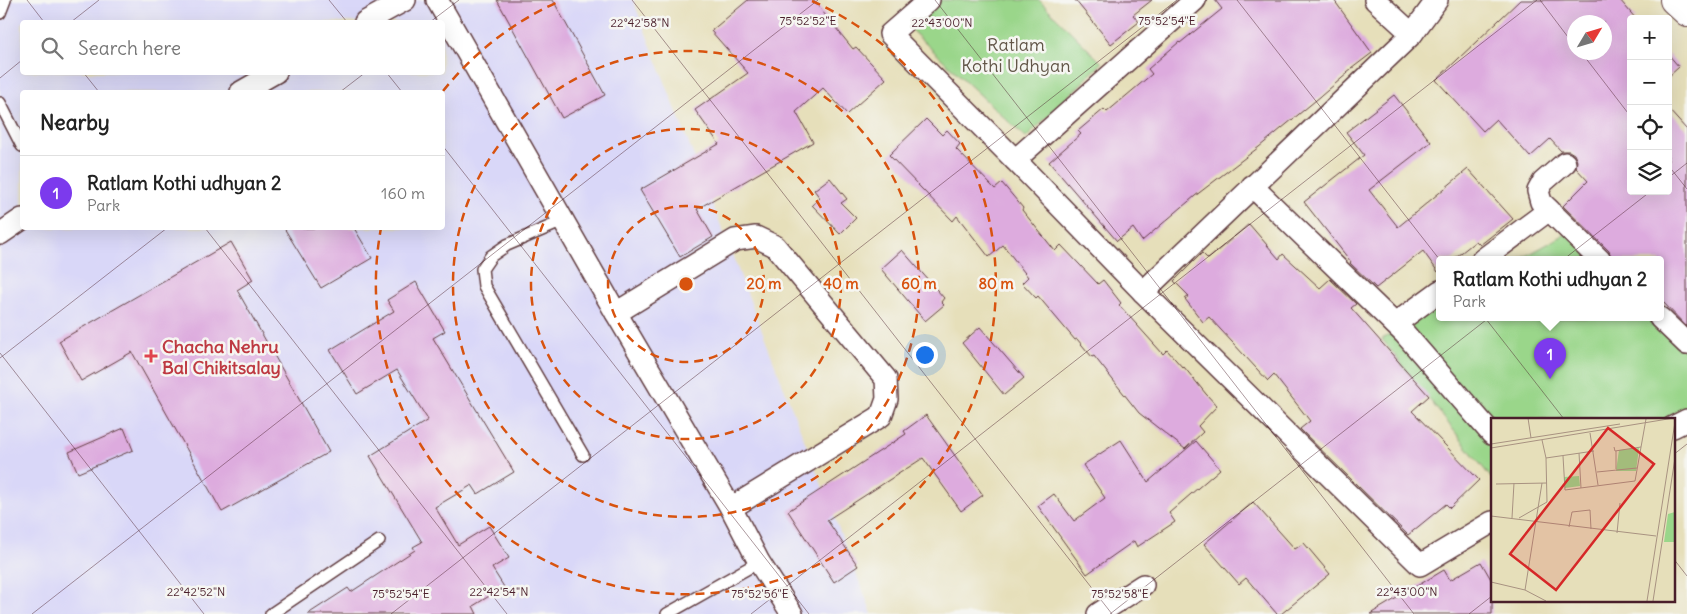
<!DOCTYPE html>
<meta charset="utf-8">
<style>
body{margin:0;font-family:Delius,sans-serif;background:#f2f2f2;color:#222}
.controls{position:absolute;right:15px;top:15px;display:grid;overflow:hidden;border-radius:5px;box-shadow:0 5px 20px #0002}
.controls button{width:45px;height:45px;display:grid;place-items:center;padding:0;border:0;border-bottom:1px solid #e0e0e0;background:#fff;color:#222;font:25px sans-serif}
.compass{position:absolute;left:1567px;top:15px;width:45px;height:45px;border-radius:50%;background:#fff;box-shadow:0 5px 20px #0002;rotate:52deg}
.you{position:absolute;left:924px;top:354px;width:18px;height:18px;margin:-12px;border:4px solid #fff;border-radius:50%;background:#1a73e8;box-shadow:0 0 0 8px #1a73e833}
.badge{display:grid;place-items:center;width:32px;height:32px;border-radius:50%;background:#7c3aed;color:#fff;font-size:16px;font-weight:700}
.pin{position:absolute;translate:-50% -41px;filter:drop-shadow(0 1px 2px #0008)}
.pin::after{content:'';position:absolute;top:26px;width:18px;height:15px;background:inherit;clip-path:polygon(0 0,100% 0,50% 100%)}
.popup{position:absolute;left:1436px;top:256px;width:228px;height:65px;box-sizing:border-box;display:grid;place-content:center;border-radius:5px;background:#fff;filter:drop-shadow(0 1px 4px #0005);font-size:16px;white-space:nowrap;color:#767676}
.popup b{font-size:19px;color:#222}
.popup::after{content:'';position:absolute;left:50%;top:100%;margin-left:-10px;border:10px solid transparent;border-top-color:#fff}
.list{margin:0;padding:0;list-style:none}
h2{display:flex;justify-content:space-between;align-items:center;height:65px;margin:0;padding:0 20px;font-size:21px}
h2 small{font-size:16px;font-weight:400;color:#767676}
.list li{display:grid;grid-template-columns:32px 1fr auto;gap:15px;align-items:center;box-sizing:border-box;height:75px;padding:0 20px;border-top:1px solid #e0e0e0}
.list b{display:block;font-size:19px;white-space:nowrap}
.list p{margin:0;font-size:16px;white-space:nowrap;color:#767676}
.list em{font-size:16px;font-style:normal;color:#767676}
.icon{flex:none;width:28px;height:28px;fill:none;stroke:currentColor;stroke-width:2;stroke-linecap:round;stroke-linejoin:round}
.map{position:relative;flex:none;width:1687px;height:614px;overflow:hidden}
.search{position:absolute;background:#fff;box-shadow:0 5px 20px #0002;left:20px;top:20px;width:425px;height:55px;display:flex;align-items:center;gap:12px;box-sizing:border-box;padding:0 18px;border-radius:5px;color:#767676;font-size:19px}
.panel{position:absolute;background:#fff;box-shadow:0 5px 20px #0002;left:20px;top:90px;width:425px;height:140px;border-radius:5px}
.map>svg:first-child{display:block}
</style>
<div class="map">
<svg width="1687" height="614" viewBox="0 0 1687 614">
<rect width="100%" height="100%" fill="#f6f6f2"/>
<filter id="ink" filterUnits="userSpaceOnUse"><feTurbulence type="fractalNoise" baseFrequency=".02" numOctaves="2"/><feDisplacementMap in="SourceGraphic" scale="10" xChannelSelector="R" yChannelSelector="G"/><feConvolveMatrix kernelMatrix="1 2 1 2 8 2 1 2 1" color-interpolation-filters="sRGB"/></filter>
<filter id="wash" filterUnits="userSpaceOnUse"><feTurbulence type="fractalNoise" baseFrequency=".0096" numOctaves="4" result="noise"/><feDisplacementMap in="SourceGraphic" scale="20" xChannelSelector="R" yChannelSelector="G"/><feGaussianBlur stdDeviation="1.12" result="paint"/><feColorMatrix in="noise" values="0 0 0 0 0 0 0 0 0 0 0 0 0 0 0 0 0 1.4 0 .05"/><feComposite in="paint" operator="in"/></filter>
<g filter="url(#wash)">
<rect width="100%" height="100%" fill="#e6dfba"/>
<path fill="#d9d7f8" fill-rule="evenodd" d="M 0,0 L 633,0 L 872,614 L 0,614 ZM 22,22 L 442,22 L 442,72 L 22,72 ZM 22,92 L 442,92 L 442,228 L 22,228 Z"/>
<g fill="#9ad68a" stroke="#727a5a">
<path d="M 938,0 L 1039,0 L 1102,63 L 1026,138 L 908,27 Z"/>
<path d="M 1571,231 L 1599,260 L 1519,260 Z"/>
<path d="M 1440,306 L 1440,318 L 1655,318 L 1687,351 L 1687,406 L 1664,419 L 1492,419 L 1492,479 L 1382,339 Z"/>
</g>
<g id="blocks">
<g fill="#ddabde" fill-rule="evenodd">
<path d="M 497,0 L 553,0 L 605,95 L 562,118 Z"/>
<path d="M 748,0 L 813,0 L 853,49 L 856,47 L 886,79 L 847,114 L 823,88 L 796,112 L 813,142 L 697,209 L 713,237 L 680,257 L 640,190 L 719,144 L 695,110 L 748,73 L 711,31 Z"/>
<path d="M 1075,0 L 1152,0 L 1133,15 L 1139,22 L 1111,44 Z"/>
<path d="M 1215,0 L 1334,0 L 1372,53 L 1347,72 L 1348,73 L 1321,96 L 1259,147 L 1195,196 L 1142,241 L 1133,228 L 1117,241 L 1049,162 L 1081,134 L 1078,131 L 1104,109 L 1107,112 L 1152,74 L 1148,69 L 1179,42 L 1180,43 L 1222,9 Z"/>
<path d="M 1520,0 L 1620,0 L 1636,19 L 1631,19 L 1631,191 L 1668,191 L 1668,109 L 1687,130 L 1687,327 L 1660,299 L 1660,260 L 1612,260 L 1609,251 L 1563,206 L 1588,181 L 1576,168 L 1577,161 L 1574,154 L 1569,151 L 1561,151 L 1550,139 L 1530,157 L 1496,119 L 1483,131 L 1436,80 ZM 1574,22 L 1604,22 L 1604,52 L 1574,52 Z"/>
<path d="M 1668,54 L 1679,67 L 1668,77 Z"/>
<path d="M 1394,95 L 1431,142 L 1369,190 L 1398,227 L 1468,169 L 1513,219 L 1480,245 L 1476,241 L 1452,260 L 1440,260 L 1440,270 L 1438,272 L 1423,251 L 1376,288 L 1350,263 L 1351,262 L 1304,202 L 1364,155 L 1346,132 Z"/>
<path d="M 926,119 L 942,135 L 947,130 L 960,144 L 956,149 L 995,189 L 1002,183 L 1023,208 L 1022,210 L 1055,251 L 1061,245 L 1098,284 L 1103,280 L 1121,303 L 1119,305 L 1163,354 L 1167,350 L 1183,368 L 1184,367 L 1206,394 L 1217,406 L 1198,426 L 1203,432 L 1185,449 L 1139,413 L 1094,356 L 1092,357 L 1077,339 L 1075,340 L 1038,296 L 1036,298 L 1022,283 L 1028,277 L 1003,245 L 989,257 L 957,216 L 953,221 L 889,155 Z"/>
<path d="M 830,178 L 847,199 L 841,203 L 856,218 L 840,234 L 812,205 L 820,198 L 814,190 Z"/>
<path d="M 1249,224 L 1279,259 L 1283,254 L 1320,288 L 1330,279 L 1356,304 L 1351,308 L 1429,396 L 1412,411 L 1479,480 L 1450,508 L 1446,504 L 1408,535 L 1300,429 L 1310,421 L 1274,375 L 1268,381 L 1209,317 L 1203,322 L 1185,299 L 1189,296 L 1174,281 L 1202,253 L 1208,259 Z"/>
<path d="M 284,228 L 354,228 L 372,258 L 321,288 Z"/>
<path d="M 231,242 L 253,280 L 237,290 L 329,452 L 222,512 L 132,352 L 81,381 L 59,341 Z"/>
<path d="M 902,250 L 944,298 L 941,302 L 944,305 L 925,321 L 881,269 Z"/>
<path d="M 416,282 L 445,331 L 433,338 L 514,472 L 478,494 L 472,485 L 435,507 L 458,545 L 489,526 L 509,558 L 492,568 L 504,587 L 473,606 L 477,614 L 308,614 L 348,588 L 351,592 L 415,550 L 413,547 L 422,542 L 370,456 L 428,420 L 397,370 L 357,394 L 330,350 L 394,311 L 387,300 Z"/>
<path d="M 980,327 L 1024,378 L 1004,395 L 962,343 Z"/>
<path d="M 926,415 L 983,495 L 961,511 L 923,458 L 827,520 L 858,566 L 834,582 L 788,511 L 906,434 L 904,431 Z"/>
<path d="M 124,428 L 133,450 L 78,473 L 69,452 Z"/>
<path d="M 1121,440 L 1148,482 L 1196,441 L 1220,469 L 1169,513 L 1175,522 L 1137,547 L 1134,541 L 1087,574 L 1038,506 L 1054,494 L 1074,521 L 1105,498 L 1083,465 Z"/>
<path d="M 1253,502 L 1295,549 L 1304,543 L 1330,574 L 1281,614 L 1277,614 L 1246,578 L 1239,584 L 1204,544 Z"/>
<path d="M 1481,562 L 1492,581 L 1492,614 L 1370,614 L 1444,570 L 1450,580 Z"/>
</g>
</g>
</g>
<g filter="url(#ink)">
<use href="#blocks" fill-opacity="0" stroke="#613c40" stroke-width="1"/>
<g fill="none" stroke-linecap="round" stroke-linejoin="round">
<defs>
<g id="lane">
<path d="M 0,13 L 5,0"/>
<path d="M 0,103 L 22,146"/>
<path d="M 563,221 L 507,245 L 491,256 L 482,269 L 484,286 L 583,455"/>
<path d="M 271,614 L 379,541"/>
<path d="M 667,614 L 759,562"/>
</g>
<g id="street">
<path d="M 437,0 L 616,313 L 731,508 L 759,562 L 792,614"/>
<path d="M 929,0 L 890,34 L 1015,160 L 1143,292 L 1420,565 L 1492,522"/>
<path d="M 1375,0 L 1412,34"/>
<path d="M 365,22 L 405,0"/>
<path d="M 241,92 L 276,72"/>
<path d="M 1015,160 L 1195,0"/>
<path d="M 1565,163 L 1543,182 L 1538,191 L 1541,202 L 1600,260"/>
<path d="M 1252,186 L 1405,334 L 1492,434"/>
<path d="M 0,234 L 22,219"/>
<path d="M 1482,260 L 1549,210"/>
<path d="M 1143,292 L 1412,34 L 1437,0"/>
<path d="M 616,313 L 735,240 L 756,237 L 775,246 L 886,379 L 887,399 L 881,416 L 731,508"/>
<path d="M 1660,318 L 1687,344"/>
<path d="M 1395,324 L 1440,291"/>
<path d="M 1673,427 L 1687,420"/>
<path d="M 1098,614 L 1143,585"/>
</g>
<path id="secondary" d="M 1674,0 L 1687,12"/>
</defs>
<use href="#lane" stroke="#613c40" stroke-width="14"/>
<use href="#street" stroke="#613c40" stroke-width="24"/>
<use href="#secondary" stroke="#613c40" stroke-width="30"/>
<use href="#lane" stroke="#fff" stroke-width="11"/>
<use href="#street" stroke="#fff" stroke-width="21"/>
<use href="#secondary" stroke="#fff" stroke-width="28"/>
</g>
</g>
<path fill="none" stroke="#4a1f2b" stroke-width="1" stroke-opacity="0.45" d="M 27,0 L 44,22M 329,0 L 347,22M 632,0 L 1112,614M 935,0 L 1414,614M 1237,0 L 1564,419M 1540,0 L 1574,45M 71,22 L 99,0M 430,22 L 459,0M 1581,52 L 1631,117M 83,72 L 99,92M 386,72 L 402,92M 0,78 L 22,60M 340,92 L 366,72M 442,145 L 809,614M 1668,165 L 1687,189M 1668,178 L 1687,163M 205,228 L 507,614M 0,353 L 204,614M 0,358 L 167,228M 1673,455 L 1687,444M 1673,558 L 1687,576M 32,614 L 818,0M 391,614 L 1177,0M 751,614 L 1537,0M 1110,614 L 1651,191M 1469,614 L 1492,596"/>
<g fill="none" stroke="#d8530f" stroke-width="2.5" stroke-dasharray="9 6">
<circle cx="686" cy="284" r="78"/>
<circle cx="686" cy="284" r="155"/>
<circle cx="686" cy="284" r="233"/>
<path d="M443 91A310 310 0 0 1 560 1M812 1A310 310 0 1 1 381 228"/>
</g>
<path fill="#e0444e" stroke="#f6f6f2" stroke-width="2" d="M148.5 348.5h5v5h5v5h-5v5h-5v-5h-5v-5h5z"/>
<g text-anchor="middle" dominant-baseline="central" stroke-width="5" stroke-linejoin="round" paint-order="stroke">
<g font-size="18" fill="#625648" stroke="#f6f6f2">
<text x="1016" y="44">Ratlam<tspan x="1016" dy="21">Kothi Udhyan</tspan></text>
</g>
<g font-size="18" font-weight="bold" fill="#be3a42" stroke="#f6f6f2" text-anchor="start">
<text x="162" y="346">Chacha Nehru<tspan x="162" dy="21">Bal Chikitsalay</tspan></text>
</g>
</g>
<g transform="translate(1491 418)">
<rect width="184" height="184" fill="#e6dfba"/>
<path d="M 148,30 L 145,53 L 125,53 L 128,32 ZM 88,58 L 89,68 L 74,70 L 73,59 ZM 184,94 L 184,124 L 173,124 L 177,96 Z" fill="#9ad68a"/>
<path fill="none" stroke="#a89281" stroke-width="1" d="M 37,0 L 40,20M 99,15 L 107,67M 0,26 L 129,6M 123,29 L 124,33 L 150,29M 0,30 L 183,0M 88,35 L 90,70M 72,38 L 74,72 L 144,63 L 155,1M 55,40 L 103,33M 125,51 L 125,33M 106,54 L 146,50M 5,66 L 56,65M 0,98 L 165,118M 21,100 L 23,65M 28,100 L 56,84 L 55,40 L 51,22M 78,109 L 81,94 L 99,92 L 100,111M 126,115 L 129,85M 0,164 L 34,172 L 55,183M 34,172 L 51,65M 156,183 L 184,4M 162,183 L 184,40"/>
<path fill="#d62828" fill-opacity="0.15" stroke="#d62828" stroke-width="2.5" d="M 117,10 L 163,46 L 65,172 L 19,136 Z"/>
<rect width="184" height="184" fill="none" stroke="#4a1f2b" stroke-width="2.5"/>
</g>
<g font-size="12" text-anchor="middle" fill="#4a1f2b" stroke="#f6f6f2" stroke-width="5" stroke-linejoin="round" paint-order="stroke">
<text x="808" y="25">75°52'52"E</text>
<text x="1167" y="25">75°52'54"E</text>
<text x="640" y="27">22°42'58"N</text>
<text x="942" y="27">22°43'00"N</text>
<text x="196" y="596">22°42'52"N</text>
<text x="499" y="596">22°42'54"N</text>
<text x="1407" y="596">22°43'00"N</text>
<text x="401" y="598">75°52'54"E</text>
<text x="760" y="598">75°52'56"E</text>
<text x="1120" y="598">75°52'58"E</text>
</g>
<circle cx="686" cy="284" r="8" fill="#d8530f" stroke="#f6f6f2" stroke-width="2.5"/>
<g font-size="15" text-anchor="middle" font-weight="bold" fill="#d8530f" stroke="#f6f6f2" stroke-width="5" stroke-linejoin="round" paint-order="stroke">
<text x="764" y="289">20 m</text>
<text x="841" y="289">40 m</text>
<text x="919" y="289">60 m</text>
<text x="996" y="289">80 m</text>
</g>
</svg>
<div class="controls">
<button>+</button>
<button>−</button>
<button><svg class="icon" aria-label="locate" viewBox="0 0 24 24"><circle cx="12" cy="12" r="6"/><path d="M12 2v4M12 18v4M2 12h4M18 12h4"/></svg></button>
<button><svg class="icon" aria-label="layers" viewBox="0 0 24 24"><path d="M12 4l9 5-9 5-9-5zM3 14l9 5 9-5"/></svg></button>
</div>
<svg class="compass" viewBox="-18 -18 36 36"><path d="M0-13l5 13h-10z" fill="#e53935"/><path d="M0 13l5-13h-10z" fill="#767676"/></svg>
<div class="you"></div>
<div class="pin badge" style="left:1550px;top:379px">1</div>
<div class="popup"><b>Ratlam Kothi udhyan 2</b>Park</div>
<div class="search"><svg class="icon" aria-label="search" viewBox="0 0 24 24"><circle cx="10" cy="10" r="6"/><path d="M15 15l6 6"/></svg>Search here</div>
<section class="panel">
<h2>Nearby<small></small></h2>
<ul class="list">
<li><span class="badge">1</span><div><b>Ratlam Kothi udhyan 2</b><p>Park</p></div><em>160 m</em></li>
</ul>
</section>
</div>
